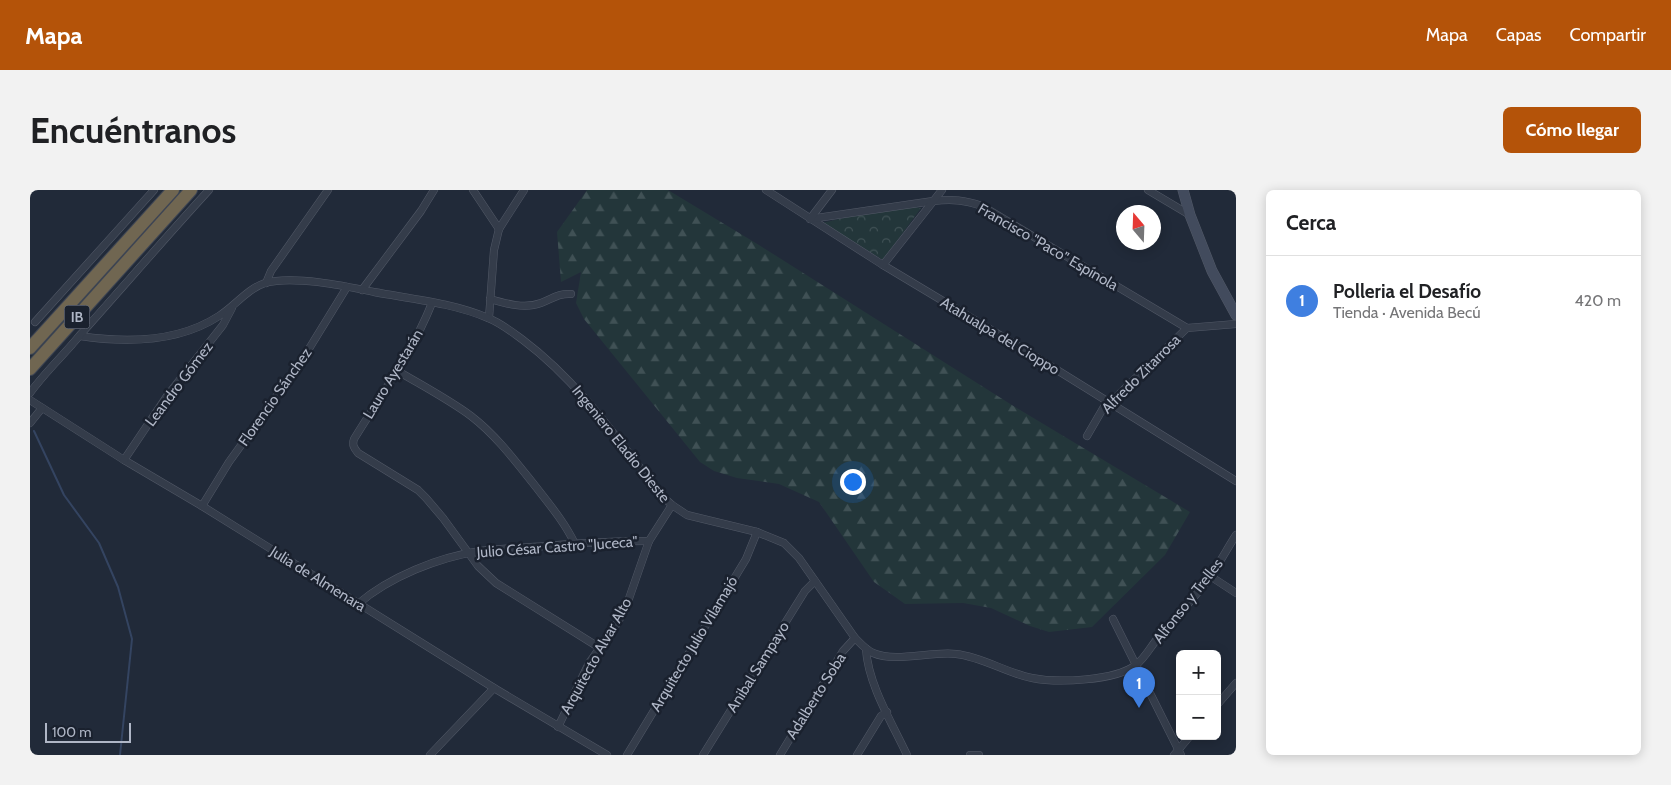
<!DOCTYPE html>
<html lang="es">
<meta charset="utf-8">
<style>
body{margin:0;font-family:Cabin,sans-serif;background:#f2f2f2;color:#202124}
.controls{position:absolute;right:15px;bottom:15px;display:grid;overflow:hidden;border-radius:8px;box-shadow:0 2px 12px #0003}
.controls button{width:45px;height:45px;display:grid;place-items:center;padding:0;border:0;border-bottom:1px solid #e0e0e0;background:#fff;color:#202124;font:25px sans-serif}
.compass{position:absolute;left:1086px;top:15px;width:45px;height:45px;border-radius:50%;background:#fff;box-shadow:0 2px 12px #0003;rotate:341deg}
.scale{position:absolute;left:15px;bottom:12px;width:86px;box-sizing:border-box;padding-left:5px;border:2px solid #afb6c6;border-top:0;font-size:14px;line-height:18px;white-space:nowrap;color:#afb6c6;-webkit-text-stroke:4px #1a212e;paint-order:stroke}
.you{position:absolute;left:822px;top:291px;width:18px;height:18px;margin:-12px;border:4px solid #fff;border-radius:50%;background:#1a73e8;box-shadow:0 0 0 8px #1a73e833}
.badge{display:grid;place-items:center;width:32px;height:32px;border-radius:50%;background:#b45309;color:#fff;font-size:16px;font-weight:700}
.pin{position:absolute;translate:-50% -41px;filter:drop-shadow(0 1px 2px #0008)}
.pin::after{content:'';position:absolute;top:26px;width:18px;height:15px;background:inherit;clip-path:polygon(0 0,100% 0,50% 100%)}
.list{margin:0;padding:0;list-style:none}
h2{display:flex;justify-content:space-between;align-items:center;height:65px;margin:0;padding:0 20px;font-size:21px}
h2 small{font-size:16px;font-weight:400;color:#757577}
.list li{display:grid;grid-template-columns:32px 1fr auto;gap:15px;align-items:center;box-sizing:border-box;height:90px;padding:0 20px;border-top:1px solid #e0e0e0}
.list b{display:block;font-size:19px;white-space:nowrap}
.list p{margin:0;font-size:16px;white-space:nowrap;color:#757577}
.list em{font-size:16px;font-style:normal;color:#757577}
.map{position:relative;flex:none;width:1206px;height:565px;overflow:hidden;border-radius:8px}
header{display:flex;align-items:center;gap:30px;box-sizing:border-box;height:70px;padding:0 25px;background:#b45309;color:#fff}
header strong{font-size:24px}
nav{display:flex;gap:28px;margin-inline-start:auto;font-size:18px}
.intro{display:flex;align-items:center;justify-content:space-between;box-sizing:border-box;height:120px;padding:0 30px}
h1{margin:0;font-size:35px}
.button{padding:12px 22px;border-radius:8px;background:#b45309;color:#fff;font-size:18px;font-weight:700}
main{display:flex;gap:30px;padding:0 30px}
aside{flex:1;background:#fff;border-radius:8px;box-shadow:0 2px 12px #0003}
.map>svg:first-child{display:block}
</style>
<header>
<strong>Mapa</strong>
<nav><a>Mapa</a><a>Capas</a><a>Compartir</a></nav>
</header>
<div class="intro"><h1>Encuéntranos</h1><a class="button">Cómo llegar</a></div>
<main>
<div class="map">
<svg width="1206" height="565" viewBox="0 0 1206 565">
<defs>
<pattern id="forest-firs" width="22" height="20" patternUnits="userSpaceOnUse" patternTransform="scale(1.25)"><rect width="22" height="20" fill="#23363a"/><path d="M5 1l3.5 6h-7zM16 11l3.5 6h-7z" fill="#405155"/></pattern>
<pattern id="park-crowns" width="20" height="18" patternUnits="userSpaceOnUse" patternTransform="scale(1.25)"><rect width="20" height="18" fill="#23363a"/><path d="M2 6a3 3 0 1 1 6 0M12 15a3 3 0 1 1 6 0" fill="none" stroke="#405155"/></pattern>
</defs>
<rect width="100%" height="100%" fill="#212a39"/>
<path fill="#23363a" d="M 147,0 L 157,0 L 0,174 L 0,168 L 44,120 L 73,83 Z"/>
<path fill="url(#forest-firs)" d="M 557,0 L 638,0 L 729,55 L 985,217 L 1160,322 L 1135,365 L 1062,437 L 1019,442 L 1000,436 L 961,418 L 933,413 L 875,414 L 844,392 L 789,312 L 749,294 L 707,288 L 684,281 L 670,272 L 554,129 L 546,113 L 551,82 L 531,92 L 527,42 Z"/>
<path fill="url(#park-crowns)" d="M 885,17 L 891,18 L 853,70 L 792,33 L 826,25 Z"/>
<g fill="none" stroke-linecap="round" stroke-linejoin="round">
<path stroke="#344461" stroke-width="2" d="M 4,241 L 34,305 L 69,353 L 88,397 L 102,449 L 90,565"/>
<defs>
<g id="street">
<path d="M 443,0 L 469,39"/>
<path d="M 736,0 L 853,75 L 998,162 L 1206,291"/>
<path d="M 1118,0 L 1160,25"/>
<path d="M 780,29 L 903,11 C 923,9 934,10 952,16 L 1157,138"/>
<path d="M 780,29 L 802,0"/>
<path d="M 853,75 L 912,0"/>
<path d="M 236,93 L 241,81 L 298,0"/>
<path d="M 332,100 L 391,21 L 404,0"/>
<path d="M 460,109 C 477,114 495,119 511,113 C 522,109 529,103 541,104"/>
<path d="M 402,113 C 383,161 351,205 324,249 C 322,255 324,258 328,263 L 388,300 L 396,308 L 413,328 L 448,376 L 466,393 L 570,458"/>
<path d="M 459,128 L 464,60 L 469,39 L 494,0"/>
<path d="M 5,132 L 124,0"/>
<path d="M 50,146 C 96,153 149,152 189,126 C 205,116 217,99 235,93 C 263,85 315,96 344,102 C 382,109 423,113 458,128 C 471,133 482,142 493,150 C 549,192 589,251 631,305 L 642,315 L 657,325 L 727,342 L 754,353 L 769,368 L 825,448 C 830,453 836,460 843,463 C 866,473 901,461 926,464 C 953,467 976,483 1002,488 C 1027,493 1085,491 1106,475 C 1115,468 1121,456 1128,448 C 1145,428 1164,409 1180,387 C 1189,374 1197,359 1206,345"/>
<path d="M 366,180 C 391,195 418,209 441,226 C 467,246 486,272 506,297 C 520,315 535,333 545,354"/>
<path d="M 0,203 C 15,182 34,165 50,145 C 93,97 135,48 179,0"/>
<path d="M 0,210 L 94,270 L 172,316 L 464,498 L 577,565"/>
<path d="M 0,233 L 12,218"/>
<path d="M 1057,246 L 1075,215 L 1083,210 L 1157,138 L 1206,134"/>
<path d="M 94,270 L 137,206 L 193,135 L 202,118"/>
<path d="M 172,316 L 199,272 L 269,175 L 317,97"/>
<path d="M 1180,386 L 1206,403"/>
<path d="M 328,414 C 359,387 409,367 450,361 C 472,358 494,358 515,356 C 549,353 584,351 619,351"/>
<path d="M 1083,429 L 1151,565"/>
<path d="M 836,459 C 838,494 862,533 877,565"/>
<path d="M 1187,515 L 1206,493"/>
<path d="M 528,537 L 559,473 L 586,435 L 595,420 L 619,351 L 642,315"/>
<path d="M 400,565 L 464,498"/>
<path d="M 597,565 L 716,369 L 727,342"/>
<path d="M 673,565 L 775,401 L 785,391"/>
<path d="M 750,565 L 813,461 L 825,448"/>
<path d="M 827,565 L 851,526 L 857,522"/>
<path d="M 940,565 L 949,565"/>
<path d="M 1144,565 L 1160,546"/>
</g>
<path id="secondary" d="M 1153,0 L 1160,25 L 1182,81 L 1206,125"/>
<g id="highway">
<path d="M 0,158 L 143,0"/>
<path d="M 0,179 L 161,0"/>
</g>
</defs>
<use href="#street" stroke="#525967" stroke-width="8"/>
<use href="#secondary" stroke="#525967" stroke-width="11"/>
<use href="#highway" stroke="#3f4654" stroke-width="14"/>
<use href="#street" stroke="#343c4a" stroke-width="7"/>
<use href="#secondary" stroke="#424b5d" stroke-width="10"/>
<use href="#highway" stroke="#706651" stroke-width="12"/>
</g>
<g text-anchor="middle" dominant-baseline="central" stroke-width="5" stroke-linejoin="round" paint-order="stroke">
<rect fill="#1a212e" stroke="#828998" stroke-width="1" x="34.5" y="115.5" width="25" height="23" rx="4"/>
<g font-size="14" font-weight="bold" fill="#afb6c6">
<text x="47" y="127">IB</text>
</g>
<g font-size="15" fill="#afb6c6" stroke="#1a212e">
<text transform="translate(1018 57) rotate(30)">Francisco "Paco" Espínola</text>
<text transform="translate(970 146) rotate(31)">Atahualpa del Cioppo</text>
<text transform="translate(363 184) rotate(-59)">Lauro Ayestarán</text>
<text transform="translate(1111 184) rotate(-45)">Alfredo Zitarrosa</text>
<text transform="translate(149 194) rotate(-53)">Leandro Gómez</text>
<text transform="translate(245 207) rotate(-55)">Florencio Sánchez</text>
<text transform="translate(591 254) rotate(51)">Ingeniero Eladio Dieste</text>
<text transform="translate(527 357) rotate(-4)">Julio César Castro "Juceca"</text>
<text transform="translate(288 389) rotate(32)">Julia de Almenara</text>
<text transform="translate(1158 411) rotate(-52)">Alfonso y Trelles</text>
<text transform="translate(664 454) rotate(-59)">Arquitecto Julio Vilamajó</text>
<text transform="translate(566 466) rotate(-61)">Arquitecto Alvar Alto</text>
<text transform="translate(728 477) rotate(-58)">Anibal Sampayo</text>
<text transform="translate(786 506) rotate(-58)">Adalberto Soba</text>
</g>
</g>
</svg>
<div class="controls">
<button>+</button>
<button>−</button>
</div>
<svg class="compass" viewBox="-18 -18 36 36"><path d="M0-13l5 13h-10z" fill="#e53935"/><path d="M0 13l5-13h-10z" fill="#757577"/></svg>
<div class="scale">100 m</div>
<div class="you"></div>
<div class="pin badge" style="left:1109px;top:518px;background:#3f7fe0">1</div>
</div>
<aside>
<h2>Cerca<small></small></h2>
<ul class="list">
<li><span class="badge" style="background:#3f7fe0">1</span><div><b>Polleria el Desafío</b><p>Tienda · Avenida Becú</p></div><em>420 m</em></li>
</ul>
</aside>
</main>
